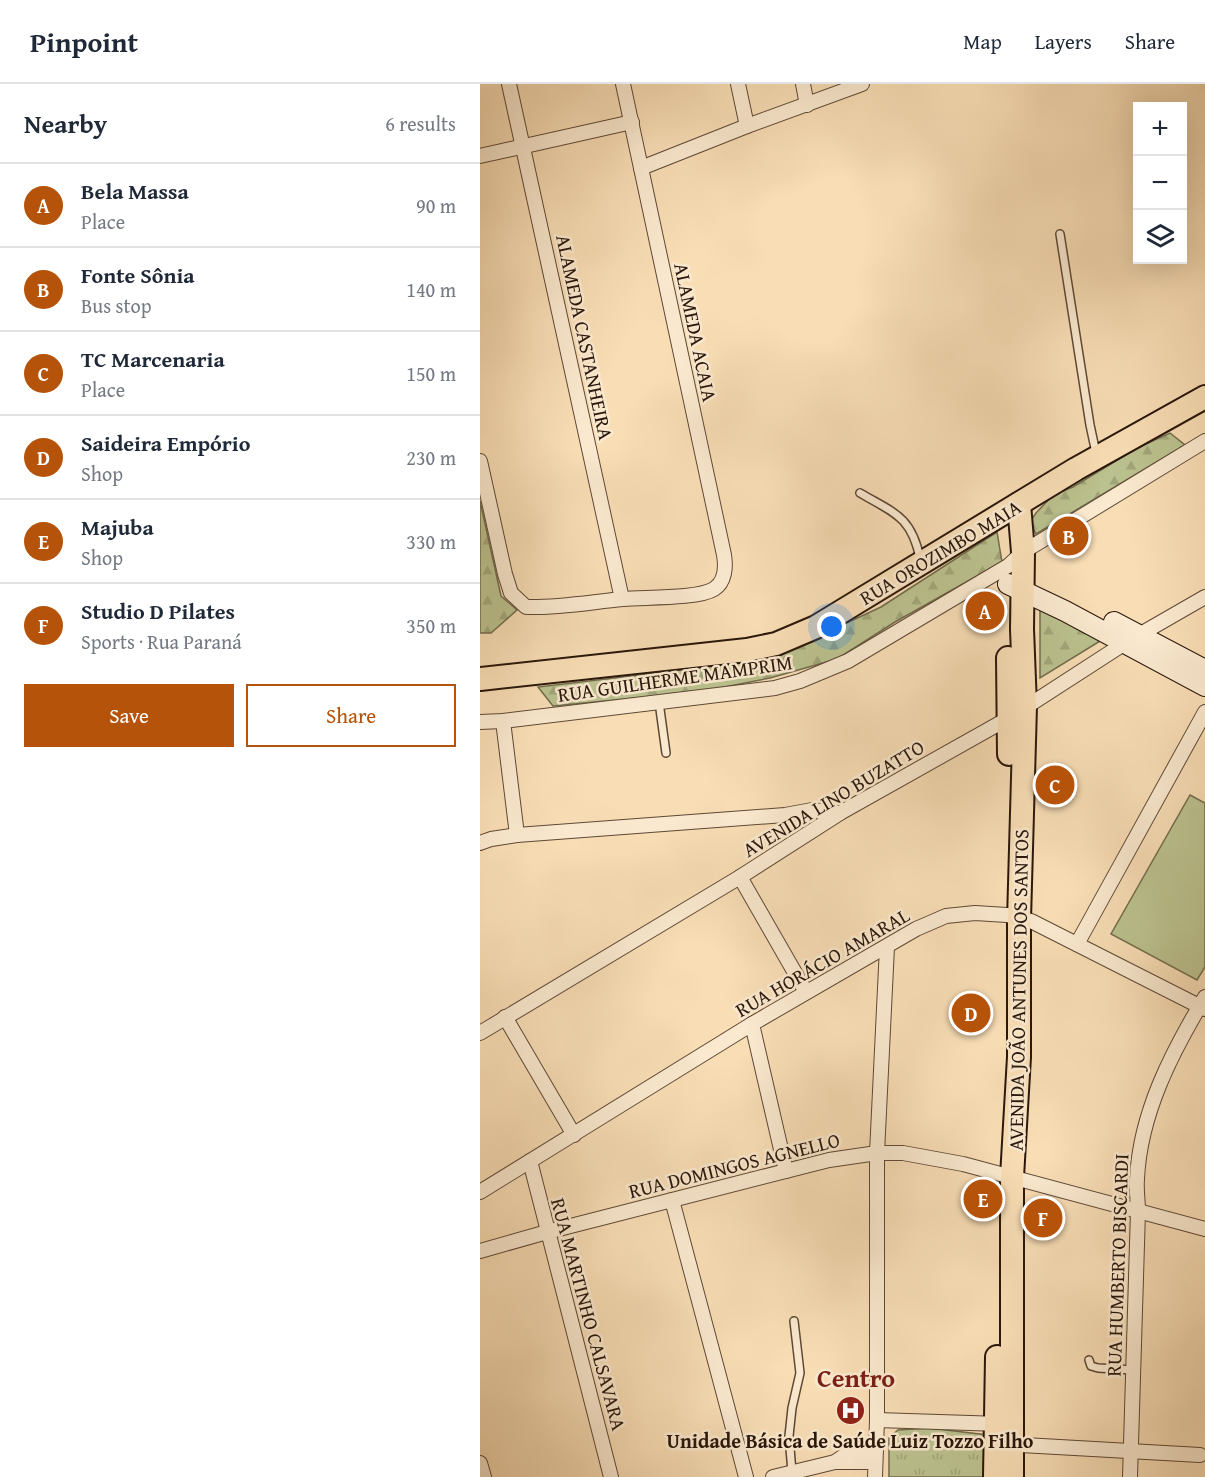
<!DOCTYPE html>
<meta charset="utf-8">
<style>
body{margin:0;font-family:"Gentium Book Plus",serif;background:#f6f6f7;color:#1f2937}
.controls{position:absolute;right:18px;top:18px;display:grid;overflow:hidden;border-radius:0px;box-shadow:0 6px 24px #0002}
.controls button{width:54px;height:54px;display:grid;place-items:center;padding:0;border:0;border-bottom:2px solid #e0e1e3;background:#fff;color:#1f2937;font:30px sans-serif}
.you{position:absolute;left:352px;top:543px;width:21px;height:21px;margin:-15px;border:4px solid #fff;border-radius:50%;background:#1a73e8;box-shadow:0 0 0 9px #1a73e833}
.badge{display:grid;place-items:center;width:39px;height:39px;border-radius:50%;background:#b45309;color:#fff;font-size:20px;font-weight:700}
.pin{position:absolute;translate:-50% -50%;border:3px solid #fff;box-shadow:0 2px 6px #0006}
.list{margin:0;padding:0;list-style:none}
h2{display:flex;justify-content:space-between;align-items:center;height:78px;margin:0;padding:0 24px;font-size:26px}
h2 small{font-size:20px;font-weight:400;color:#747a83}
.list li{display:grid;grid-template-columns:39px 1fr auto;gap:18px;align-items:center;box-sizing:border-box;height:84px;padding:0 24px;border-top:2px solid #e0e1e3}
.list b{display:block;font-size:22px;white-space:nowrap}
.list p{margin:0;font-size:20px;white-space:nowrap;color:#747a83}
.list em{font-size:20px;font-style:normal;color:#747a83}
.actions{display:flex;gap:12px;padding:18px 24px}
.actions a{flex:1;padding:14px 0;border:2px solid #b45309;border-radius:0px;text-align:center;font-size:21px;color:#b45309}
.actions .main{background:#b45309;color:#fff}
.icon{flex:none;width:33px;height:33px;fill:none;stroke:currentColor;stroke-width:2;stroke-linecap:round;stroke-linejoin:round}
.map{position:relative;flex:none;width:725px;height:1393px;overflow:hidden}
header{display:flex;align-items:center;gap:36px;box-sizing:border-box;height:84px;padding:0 30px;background:#fff;border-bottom:2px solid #e0e1e3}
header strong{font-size:28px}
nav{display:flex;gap:33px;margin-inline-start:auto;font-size:21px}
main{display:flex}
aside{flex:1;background:#fff}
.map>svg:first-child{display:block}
</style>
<header>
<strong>Pinpoint</strong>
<nav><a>Map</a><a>Layers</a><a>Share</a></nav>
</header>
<main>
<aside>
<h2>Nearby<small>6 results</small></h2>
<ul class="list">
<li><span class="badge">A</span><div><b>Bela Massa</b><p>Place</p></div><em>90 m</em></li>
<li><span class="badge">B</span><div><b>Fonte Sônia</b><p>Bus stop</p></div><em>140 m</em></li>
<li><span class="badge">C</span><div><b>TC Marcenaria</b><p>Place</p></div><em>150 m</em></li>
<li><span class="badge">D</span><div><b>Saideira Empório</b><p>Shop</p></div><em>230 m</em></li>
<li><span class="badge">E</span><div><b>Majuba</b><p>Shop</p></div><em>330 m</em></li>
<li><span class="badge">F</span><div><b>Studio D Pilates</b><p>Sports · Rua Paraná</p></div><em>350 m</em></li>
</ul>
<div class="actions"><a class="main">Save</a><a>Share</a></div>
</aside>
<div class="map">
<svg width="725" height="1393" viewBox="0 0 725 1393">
<defs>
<pattern id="forest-firs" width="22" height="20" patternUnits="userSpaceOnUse" patternTransform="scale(1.5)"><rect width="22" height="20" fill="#bbc28f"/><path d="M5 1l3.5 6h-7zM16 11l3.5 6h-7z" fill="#a1a67a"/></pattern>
<pattern id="park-tufts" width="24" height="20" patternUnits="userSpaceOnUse" patternTransform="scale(1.5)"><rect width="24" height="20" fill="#bbc28f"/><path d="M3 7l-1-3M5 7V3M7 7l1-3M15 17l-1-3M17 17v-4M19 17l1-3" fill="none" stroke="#a1a67a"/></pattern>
</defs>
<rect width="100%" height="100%" fill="#f8ddb5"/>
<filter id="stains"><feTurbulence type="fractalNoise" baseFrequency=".00333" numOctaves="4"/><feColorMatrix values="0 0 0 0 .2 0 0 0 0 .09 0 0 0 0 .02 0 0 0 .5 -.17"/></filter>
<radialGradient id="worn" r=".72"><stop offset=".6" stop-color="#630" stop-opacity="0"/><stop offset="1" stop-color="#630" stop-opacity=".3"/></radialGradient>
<path fill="#bbc28f" stroke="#726c4d" stroke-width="1.5" d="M 710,711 L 725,719 L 725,883 L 717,896 L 631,850 Z"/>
<g fill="url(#forest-firs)" stroke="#726c4d" stroke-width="1.5">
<path d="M 690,349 L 705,361 L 556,450 L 550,438 L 556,429 L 573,411 L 593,403 L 657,364 Z"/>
<path d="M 0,417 L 21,512 L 37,526 L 11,549 L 0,549 Z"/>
<path d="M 517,448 L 522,478 L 415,538 L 357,575 L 290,594 L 219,608 L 73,622 L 58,603 L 287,576 L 401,523 Z"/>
<path d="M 560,525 L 625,554 L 560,594 Z"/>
</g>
<path fill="url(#park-tufts)" stroke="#726c4d" stroke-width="1.5" d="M 449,1344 L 508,1351 L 509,1393 L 409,1393 L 409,1354 L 418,1346 Z"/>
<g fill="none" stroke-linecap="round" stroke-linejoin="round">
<defs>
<g id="lane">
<path d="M 580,150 L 610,341 L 616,369"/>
<path d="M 380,409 C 414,429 431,432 440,474"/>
<path d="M 179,618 L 186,669"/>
<path d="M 609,1276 L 611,1282 L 618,1284 L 653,1286"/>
<path d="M 312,1388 L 309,1352 L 312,1324 L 320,1289 L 314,1237"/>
</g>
<g id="street">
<path d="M 29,0 L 142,515"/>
<path d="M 258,0 L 267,42"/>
<path d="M 323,0 L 327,21"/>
<path d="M 0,72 L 152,38"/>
<path d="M 161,84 L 267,42 L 382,0"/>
<path d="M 0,377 L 25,490 L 31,509 L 46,523 C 78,524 111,518 143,515 C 164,513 218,515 234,505 C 245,498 246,483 244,471 L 143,0"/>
<path d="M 23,637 L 37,751"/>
<path d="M 0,638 L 23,637 L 295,604 L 320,597 L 368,577 L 528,482 L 543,468 L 725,357"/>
<path d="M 0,759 L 11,755 L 37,751 L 305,731 L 332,726 L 360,729"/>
<path d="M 260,793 L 326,908"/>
<path d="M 597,860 L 725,628"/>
<path d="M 25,933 L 94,1051"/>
<path d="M 272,940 L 306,1087"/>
<path d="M 0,949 L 260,793 L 360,729 L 529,634 L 645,559 L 725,513"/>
<path d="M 50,1077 L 131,1393"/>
<path d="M 0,1108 L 272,940 L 436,845 L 466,832 L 495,829 L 527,831 L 551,837 L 725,925"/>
<path d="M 192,1116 L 266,1393"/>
<path d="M 0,1167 L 67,1148 L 349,1076 L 397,1069 L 423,1069 L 483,1080 L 725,1145"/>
<path d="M 397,1336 L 521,1340"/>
<path d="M 525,1360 L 720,1371"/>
<path d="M 355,1378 L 368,1369 L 395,1363"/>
<path d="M 0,1379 L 4,1393"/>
<path d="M 293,1393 L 355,1378 L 395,1378"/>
<path d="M 395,1393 L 397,1336 L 397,1069 L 407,863"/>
<path d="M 650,1393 L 658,1127 C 658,1117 656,1105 657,1095 C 660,1029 692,968 725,913"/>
</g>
<g id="secondary">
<path d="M 528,500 L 585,527 L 725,602"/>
<path d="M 634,538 L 725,586"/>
</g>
<g id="primary">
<path d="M 528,574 L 529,670"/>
<path d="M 0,595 L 267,566 L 296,560 L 336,543 L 596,385 L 725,313"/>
<path d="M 515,1393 L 517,1273"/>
<path d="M 532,1393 L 532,1093 L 539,973 L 539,836 L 545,622 L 542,545 L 543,468 L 539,420"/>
</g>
</defs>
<use href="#lane" stroke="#5e4836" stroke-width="10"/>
<use href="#street" stroke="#5e4836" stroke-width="16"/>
<use href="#secondary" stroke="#2a170b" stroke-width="22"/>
<use href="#primary" stroke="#2a170b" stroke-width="26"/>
<use href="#lane" stroke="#fae9cf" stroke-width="7"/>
<use href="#street" stroke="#fae9cf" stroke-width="14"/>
<use href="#secondary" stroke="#fae9cf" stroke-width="20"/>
<use href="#primary" stroke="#f8ddb5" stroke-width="22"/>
</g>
<defs>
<symbol id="hospital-disc" viewBox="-11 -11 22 22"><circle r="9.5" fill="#8f2418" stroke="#fae9cf"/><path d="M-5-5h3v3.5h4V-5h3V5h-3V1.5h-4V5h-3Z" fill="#fff"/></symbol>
</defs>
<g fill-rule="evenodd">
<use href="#hospital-disc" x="354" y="1310" width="33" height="33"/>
</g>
<g text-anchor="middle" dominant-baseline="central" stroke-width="5" stroke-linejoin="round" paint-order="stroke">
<g font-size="20" fill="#2a170b" stroke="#fae9cf">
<text transform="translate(216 248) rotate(78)">ALAMEDA ACAIA</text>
<text transform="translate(105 253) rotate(78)">ALAMEDA CASTANHEIRA</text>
<text transform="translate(460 468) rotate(-31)">RUA OROZIMBO MAIA</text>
<text transform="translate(195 594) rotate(-8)">RUA GUILHERME MAMPRIM</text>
<text transform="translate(353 714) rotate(-31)">AVENIDA LINO BUZATTO</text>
<text transform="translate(342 878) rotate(-30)">RUA HORÁCIO AMARAL</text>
<text transform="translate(538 906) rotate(-89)">AVENIDA JOÃO ANTUNES DOS SANTOS</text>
<text transform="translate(254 1081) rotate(-14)">RUA DOMINGOS AGNELLO</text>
<text transform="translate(637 1181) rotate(-88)">RUA HUMBERTO BISCARDI</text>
<text transform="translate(109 1230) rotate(75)">RUA MARTINHO CALSAVARA</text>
</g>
<g font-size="20" font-weight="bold" fill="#2a170b" stroke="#fae9cf">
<text x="370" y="1356">Unidade Básica de Saúde Luiz Tozzo Filho</text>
</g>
<g font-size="26" font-weight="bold" fill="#7a1f14" stroke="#fae9cf">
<text x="376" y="1293">Centro</text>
</g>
</g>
<rect width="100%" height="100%" filter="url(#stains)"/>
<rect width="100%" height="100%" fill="url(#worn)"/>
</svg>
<div class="controls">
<button>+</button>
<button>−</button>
<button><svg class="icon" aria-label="layers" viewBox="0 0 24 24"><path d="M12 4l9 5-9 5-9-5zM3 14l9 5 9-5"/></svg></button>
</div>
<div class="you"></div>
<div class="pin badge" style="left:505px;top:527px">A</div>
<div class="pin badge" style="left:589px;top:452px">B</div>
<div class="pin badge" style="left:575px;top:701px">C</div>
<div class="pin badge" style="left:491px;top:929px">D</div>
<div class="pin badge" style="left:503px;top:1115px">E</div>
<div class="pin badge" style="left:563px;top:1134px">F</div>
</div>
</main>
